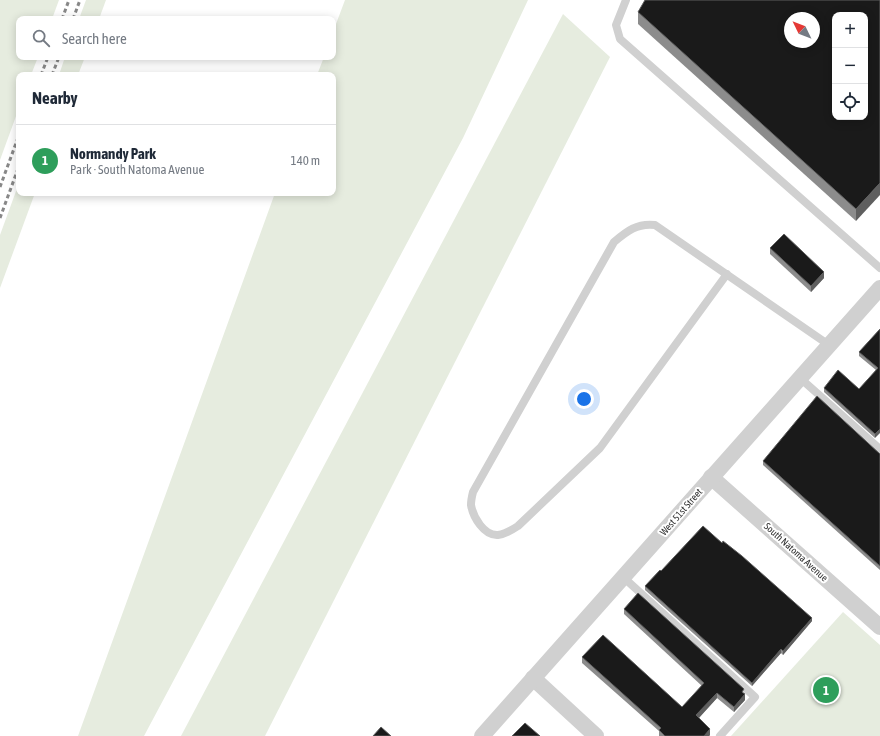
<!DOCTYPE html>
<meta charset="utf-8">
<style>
body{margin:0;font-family:"Asap Condensed",sans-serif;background:#f2f2f3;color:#1f2937}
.controls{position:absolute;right:12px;top:12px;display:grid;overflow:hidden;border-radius:8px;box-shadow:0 2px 10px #0003}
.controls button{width:36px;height:36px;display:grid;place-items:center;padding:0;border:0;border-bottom:1px solid #e0e1e3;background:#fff;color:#1f2937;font:20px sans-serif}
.compass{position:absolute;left:784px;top:12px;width:36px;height:36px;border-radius:50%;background:#fff;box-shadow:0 2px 10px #0003;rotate:313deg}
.you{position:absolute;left:584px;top:399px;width:14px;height:14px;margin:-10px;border:3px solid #fff;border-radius:50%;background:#1a73e8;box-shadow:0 0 0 6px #1a73e833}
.badge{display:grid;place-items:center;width:26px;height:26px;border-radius:50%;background:#1a73e8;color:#fff;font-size:13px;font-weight:700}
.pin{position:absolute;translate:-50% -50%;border:2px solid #fff;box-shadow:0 1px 4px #0006}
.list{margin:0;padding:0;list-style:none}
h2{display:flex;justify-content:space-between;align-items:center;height:52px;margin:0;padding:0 16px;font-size:17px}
h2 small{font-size:13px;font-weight:400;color:#747a83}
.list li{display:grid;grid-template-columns:26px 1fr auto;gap:12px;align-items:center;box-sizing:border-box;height:72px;padding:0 16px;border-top:1px solid #e0e1e3}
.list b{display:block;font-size:15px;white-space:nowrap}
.list p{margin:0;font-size:13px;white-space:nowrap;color:#747a83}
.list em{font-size:13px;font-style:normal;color:#747a83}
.icon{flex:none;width:22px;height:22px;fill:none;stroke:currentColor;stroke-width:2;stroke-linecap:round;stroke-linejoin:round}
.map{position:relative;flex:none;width:880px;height:736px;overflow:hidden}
.search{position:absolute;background:#fff;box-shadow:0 2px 10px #0003;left:16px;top:16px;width:320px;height:44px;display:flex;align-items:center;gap:10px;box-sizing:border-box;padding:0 14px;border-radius:8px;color:#747a83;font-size:15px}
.panel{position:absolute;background:#fff;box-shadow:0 2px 10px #0003;left:16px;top:72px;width:320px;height:124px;border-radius:8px}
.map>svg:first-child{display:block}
</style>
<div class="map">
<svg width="880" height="736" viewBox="0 0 880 736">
<rect width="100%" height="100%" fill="#fff"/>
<g fill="#e6ecdf">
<path d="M 0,0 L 59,0 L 52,19 L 19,19 L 19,57 L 38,57 L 31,75 L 19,75 L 19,108 L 0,160 Z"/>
<path d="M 86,0 L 106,0 L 99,19 L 79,19 Z"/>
<path d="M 345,0 L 528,0 L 463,138 L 144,736 L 78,736 L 275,193 L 333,193 L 333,75 L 317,75 L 324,57 L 333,57 L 333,32 Z"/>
<path d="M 563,14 L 610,57 L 265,736 L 181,736 Z"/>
<path d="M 65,57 L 85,57 L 78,75 L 59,75 Z"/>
<path d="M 19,183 L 19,193 L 35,193 L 0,288 L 0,235 Z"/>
<path d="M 843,612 L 880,645 L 880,736 L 731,736 Z"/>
</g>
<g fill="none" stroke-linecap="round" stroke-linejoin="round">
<g stroke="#d0d0d0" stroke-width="8">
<path d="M 626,0 L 616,25 L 620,39 L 880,268"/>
<path d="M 727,274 L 600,448 L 518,526 C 512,530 506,534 498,535 C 484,536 473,517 471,505 C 471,501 472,496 473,492 L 614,242 C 627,231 637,223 655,225 L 829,345"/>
<path d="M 800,378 L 880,449"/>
<path d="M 623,577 L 755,697 L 720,736"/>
</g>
<g stroke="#d0d0d0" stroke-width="16">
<path d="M 711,477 L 880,627"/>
<path d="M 533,678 L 596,736"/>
<path d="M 482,736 L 880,288"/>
</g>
<g stroke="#888" stroke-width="3" stroke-dasharray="4 3" stroke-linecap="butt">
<path d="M 62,19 L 69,0"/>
<path d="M 73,19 L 80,0"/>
<path d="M 41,75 L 48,57"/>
<path d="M 52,75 L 59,57"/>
<path d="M 0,187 L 19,135"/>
<path d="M 0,218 L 19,166"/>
</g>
</g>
<g fill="#8c8c8c">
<path d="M 880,0 L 856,221 L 638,24 L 638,12 Z"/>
<path d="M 770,248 L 824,278 L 811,292 L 770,254 Z"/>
<path d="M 880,329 L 875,438 L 824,392 L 824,388 L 859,389 L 876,370 L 859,356 L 859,352 Z"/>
<path d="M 880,454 L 880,570 L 763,465 L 763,461 Z"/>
<path d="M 722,543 L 812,621 L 783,655 L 781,653 L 752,686 L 645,590 L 645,586 Z"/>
<path d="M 624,609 L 744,694 L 745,700 L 734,712 L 717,698 L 699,718 L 710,735 L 709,736 L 659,736 L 659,731 L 582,663 L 582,657 L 682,707 L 702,686 L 624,614 Z"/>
</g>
<g fill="#5f5f5f">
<path d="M 880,183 L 880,195 L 856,221 L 856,209 Z"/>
<path d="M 824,272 L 824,278 L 811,292 L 811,286 Z"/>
<path d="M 880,429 L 880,433 L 875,438 L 875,434 Z"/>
<path d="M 812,618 L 812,621 L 783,655 L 783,651 Z"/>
<path d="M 781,649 L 781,653 L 752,686 L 752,683 Z"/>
<path d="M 717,693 L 717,698 L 696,721 L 696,715 Z"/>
<path d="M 745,694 L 745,700 L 734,712 L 734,707 Z"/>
<path d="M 710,729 L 710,735 L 709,736 L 704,736 Z"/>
</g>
<g fill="#1a1a1a" stroke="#5f5f5f" fill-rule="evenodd">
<path d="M 645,0 L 880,0 L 880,183 L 856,209 L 638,12 ZM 835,15 L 865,15 L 865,117 L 835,117 ZM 790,18 L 814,18 L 814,42 L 790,42 Z"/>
<path d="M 784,234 L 824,272 L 811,286 L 770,248 Z"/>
<path d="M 880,329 L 880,429 L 875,434 L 824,388 L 838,370 L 859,389 L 878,368 L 859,352 Z"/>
<path d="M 817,396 L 880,454 L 880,566 L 763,461 Z"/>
<path d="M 703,526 L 722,543 L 723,541 L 742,556 L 812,618 L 783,651 L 781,649 L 752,683 L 645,586 L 660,570 L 661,571 Z"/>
<path d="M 638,593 L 744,689 L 742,692 L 745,694 L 734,707 L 717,693 L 696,715 L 710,729 L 704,736 L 665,736 L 659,730 L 661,728 L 582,657 L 603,635 L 682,707 L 704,683 L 624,609 Z"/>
<path d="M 525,723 L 540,736 L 512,736 Z"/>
<path d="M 381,727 L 391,736 L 373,736 Z"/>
</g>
<g text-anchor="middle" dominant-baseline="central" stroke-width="4" stroke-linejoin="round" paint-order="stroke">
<g font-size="10" fill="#333" stroke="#fff">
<text transform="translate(681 512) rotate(-49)">West 51st Street</text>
<text transform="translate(796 552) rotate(42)">South Natoma Avenue</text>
</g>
</g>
</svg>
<div class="controls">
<button>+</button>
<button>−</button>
<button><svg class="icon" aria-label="locate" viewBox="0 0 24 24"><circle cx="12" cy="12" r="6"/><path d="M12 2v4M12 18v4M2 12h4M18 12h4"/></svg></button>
</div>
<svg class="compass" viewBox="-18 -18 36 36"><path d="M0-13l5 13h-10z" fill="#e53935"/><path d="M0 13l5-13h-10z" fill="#747a83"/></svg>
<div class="you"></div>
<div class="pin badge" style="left:826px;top:690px;background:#2e9e5b">1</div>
<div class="search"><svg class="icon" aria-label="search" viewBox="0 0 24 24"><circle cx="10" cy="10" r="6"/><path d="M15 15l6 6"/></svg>Search here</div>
<section class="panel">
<h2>Nearby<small></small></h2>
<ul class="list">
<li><span class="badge" style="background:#2e9e5b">1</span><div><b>Normandy Park</b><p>Park · South Natoma Avenue</p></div><em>140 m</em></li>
</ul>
</section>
</div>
